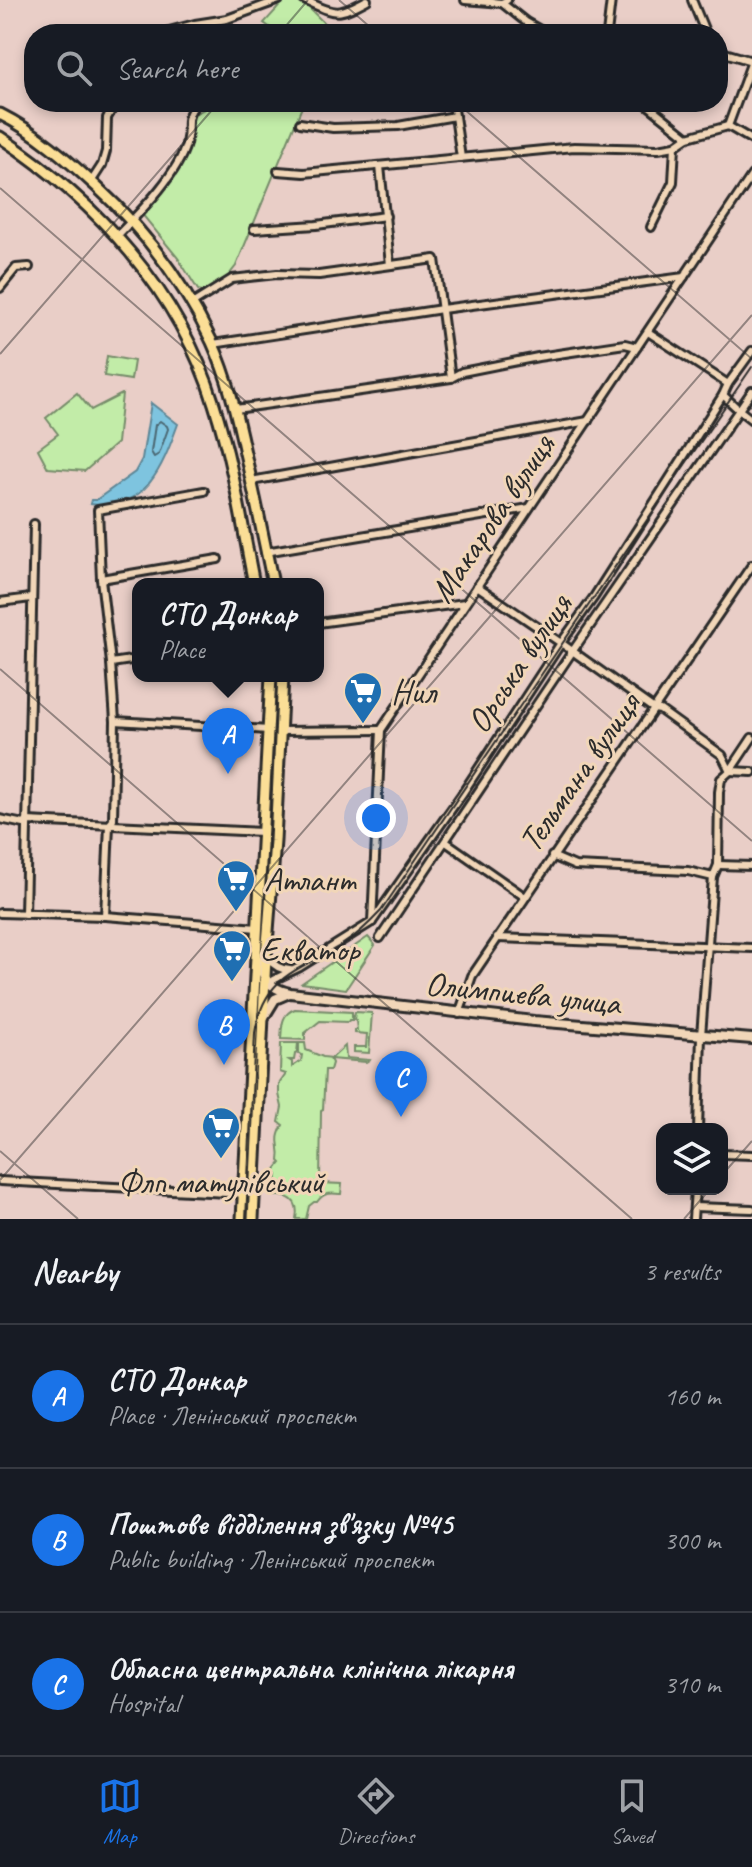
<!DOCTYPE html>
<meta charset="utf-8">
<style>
body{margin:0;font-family:Caveat,sans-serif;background:#242831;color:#f1f3f6}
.controls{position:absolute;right:24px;bottom:24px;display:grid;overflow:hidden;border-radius:16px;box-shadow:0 4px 12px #0003}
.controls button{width:72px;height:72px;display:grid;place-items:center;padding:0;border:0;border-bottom:2px solid #363941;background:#171b24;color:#f1f3f6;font:40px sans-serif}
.you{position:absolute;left:376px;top:818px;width:28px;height:28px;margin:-20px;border:6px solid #fff;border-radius:50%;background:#1a73e8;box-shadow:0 0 0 12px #1a73e833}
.badge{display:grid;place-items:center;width:52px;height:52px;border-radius:50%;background:#1a73e8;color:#fff;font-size:26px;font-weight:700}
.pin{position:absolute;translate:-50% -66px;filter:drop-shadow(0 2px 4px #0008)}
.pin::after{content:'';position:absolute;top:42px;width:28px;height:24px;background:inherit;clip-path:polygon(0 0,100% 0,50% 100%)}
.popup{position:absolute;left:132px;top:578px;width:192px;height:104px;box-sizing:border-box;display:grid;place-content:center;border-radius:16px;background:#171b24;filter:drop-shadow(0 2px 6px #0005);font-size:26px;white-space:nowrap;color:#9ea1a6}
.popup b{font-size:30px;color:#f1f3f6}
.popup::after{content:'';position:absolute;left:50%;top:100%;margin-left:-16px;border:16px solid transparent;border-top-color:#171b24}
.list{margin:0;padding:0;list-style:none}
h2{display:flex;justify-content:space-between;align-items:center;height:104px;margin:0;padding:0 32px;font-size:34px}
h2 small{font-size:26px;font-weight:400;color:#9ea1a6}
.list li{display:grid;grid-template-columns:52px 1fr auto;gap:24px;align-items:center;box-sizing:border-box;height:144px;padding:0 32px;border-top:2px solid #363941}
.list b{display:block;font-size:30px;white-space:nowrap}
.list p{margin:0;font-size:26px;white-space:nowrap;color:#9ea1a6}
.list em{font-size:26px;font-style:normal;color:#9ea1a6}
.icon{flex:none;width:44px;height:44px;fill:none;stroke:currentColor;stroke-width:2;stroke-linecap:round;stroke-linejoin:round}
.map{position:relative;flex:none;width:752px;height:1219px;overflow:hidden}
.search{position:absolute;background:#171b24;box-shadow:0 4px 12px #0003;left:24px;right:24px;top:24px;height:88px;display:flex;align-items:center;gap:20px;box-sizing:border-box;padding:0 28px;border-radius:32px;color:#9ea1a6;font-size:30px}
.sheet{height:536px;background:#171b24}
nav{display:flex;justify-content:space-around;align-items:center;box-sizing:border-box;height:112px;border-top:2px solid #363941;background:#171b24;font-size:22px;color:#9ea1a6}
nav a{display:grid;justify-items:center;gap:4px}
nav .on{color:#1a73e8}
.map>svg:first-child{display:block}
</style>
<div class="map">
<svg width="752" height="1219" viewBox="0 0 752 1219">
<rect width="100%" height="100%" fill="#e9cec7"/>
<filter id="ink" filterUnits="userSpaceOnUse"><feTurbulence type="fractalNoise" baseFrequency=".0125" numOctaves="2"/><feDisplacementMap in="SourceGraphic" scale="16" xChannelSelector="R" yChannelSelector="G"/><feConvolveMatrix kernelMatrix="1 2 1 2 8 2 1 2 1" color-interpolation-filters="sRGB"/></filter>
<g filter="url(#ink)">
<g fill="#c2eca8" stroke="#768c6a" stroke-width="2">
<path d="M 285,0 L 303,2 L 326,25 L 323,34 L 279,34 L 264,23 Z"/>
<path d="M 218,102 L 304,102 L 236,266 L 225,280 L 206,292 L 198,290 L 178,258 L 141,213 L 189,144 L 190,116 Z"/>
<path d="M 107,356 L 134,361 L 131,380 L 104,376 Z"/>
<path d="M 77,393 L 91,410 L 122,394 L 117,443 L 85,471 L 48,468 L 38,449 L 58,434 L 46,418 Z"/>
<path d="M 368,937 L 375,945 L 346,989 L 302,983 Z"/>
<path d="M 295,1009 L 352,1012 L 352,1020 L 349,1020 L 348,1022 L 320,1021 L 305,1033 L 305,1040 L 281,1039 C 282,1026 281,1014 295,1009 Z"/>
<path d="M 355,1012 L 372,1013 L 369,1053 L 354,1052 L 354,1047 L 366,1047 L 367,1034 L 355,1033 L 355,1030 L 357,1030 L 356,1021 L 354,1020 Z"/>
<path d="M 281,1043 L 298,1043 L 297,1053 L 295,1054 L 294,1060 L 289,1060 L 292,1062 L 292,1067 L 301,1061 L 302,1055 L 299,1053 L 299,1043 L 305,1043 L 306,1050 L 323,1057 L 332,1058 L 345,1046 L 346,1058 L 369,1060 L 366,1062 L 330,1059 L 332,1063 L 330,1070 L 325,1070 L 323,1110 L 321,1111 L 320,1183 L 342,1184 L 341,1194 C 330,1193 324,1192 317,1202 L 314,1202 L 309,1206 L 306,1219 L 296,1219 C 300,1199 288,1195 271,1196 L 271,1192 L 279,1191 L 276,1185 L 277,1174 L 273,1173 L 281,1163 L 279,1161 C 282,1144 273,1143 283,1125 L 279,1122 L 282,1107 L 279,1094 L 279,1084 L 286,1074 L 280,1072 Z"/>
</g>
<path fill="#7ec4df" stroke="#5d8797" stroke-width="2" d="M 151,403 L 178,424 C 162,468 146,512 90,504 L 91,500 L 96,500 L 135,472 L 142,459 Z"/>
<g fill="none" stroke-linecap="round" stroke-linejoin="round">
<path stroke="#4c6873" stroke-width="2" d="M 160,421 L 167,426 L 168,429 L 159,454 L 154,457 L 151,452 L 155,425 Z"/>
<defs>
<g id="street">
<path d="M 304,0 C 336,14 336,17 367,0"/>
<path d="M 465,0 L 502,3 L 507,0"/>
<path d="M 692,0 L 706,34"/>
<path d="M 502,3 L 526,22 L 547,34"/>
<path d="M 328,30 L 336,34"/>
<path d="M 158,34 L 195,24 L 227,19 L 279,0"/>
<path d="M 607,34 L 611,0"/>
<path d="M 718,51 L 752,61"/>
<path d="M 453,102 L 461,158"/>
<path d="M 644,102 L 688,137"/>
<path d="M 300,123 L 333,128 L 398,126 L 455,116"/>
<path d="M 728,126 L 752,61"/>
<path d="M 380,166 L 390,265"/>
<path d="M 278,171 L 304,173 L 574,147 L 658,149 L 675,146 L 688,137 L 728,126 L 752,140"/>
<path d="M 91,182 L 102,165 L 106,151 L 107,118 L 116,102"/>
<path d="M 651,227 L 673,182 L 675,146"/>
<path d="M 254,229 L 316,225 L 386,216"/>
<path d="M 117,236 C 139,213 178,174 186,144 C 191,124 182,121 197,102"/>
<path d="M 0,288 L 16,268 L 29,267"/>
<path d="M 192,304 L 232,279 L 277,274 L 319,275 L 435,259 L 451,378"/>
<path d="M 648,332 L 728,384"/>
<path d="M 213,344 L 442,309 L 684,277"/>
<path d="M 723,395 L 739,410 L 752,420"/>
<path d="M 236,409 L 451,378 L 462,372 L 538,357 L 625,344 L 637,347"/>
<path d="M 251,481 L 588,421"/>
<path d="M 265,552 L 529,508"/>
<path d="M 101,579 L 218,559"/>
<path d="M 477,586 L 561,643 L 654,709 L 660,710 L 722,755 L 730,771 L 752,772"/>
<path d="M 0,602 L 31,598"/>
<path d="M 318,623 L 465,603"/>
<path d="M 111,663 L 138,659"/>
<path d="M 115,721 L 269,730"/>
<path d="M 281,731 L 381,730"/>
<path d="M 0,819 L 24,824 L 27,821 L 263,832"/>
<path d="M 446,842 L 525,897"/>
<path d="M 552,856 L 575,866 L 688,871 L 713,877"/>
<path d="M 718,865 L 752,866"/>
<path d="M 0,913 L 105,916 L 258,928"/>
<path d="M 25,914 L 34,524"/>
<path d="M 105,916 L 109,825 L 113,820 L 115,721 L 111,663 L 101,579 L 98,510 L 204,491"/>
<path d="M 372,922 L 381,730 L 752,175"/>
<path d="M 380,938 L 572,652 L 752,391"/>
<path d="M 497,938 L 752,948"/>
<path d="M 266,957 C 272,964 280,970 290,970"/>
<path d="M 268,985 L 273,980 L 300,967 L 372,922 L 462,794 L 561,643 L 594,597 L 723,395 L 728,384 L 752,351"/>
<path d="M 459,1014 L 472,976 L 752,565"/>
<path d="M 698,1129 L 701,1036 L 713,877 L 718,865 L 719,792 L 721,779 L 730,771 L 752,738"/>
<path d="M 722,1154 L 752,1155"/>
<path d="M 0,1181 L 247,1194"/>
<path d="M 694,1207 L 752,1209"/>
<path d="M 693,1219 L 695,1189"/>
</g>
<g id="secondary">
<path d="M 258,959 C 262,978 270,989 290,993 L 534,1021 L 752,1039"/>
<path d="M 264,1017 L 275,999 L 289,993"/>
</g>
<g id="primary">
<path d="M 0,114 C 36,132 68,160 97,187 C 145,231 184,283 212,342 C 228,377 237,416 245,453 C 255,496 264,540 273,584"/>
<path d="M 0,137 C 97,202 179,291 214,404 C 233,463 242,524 254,584"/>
<path d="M 242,1219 L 271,676"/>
<path d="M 253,1219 L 266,957 L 275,841 L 283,676"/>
</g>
</defs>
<use href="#street" stroke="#2b2b2b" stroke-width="12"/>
<use href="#secondary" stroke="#2b2b2b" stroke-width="14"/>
<use href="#primary" stroke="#2b2b2b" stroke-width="15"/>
<use href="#street" stroke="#f1d6b8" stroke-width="6"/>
<use href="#secondary" stroke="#f1d6b8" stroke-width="8"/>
<use href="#primary" stroke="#fbde96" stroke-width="9"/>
<path stroke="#2b2b2b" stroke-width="2" d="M 246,1219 L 255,1033 C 264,974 299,971 343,944 C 358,935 369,924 381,911 L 562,644 L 752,367"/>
</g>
</g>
<path fill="none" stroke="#2b2b2b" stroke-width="2" stroke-opacity="0.45" d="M 339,0 L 378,34M 279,34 L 308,0M 456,102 L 752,359M 0,188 L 752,841M 0,354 L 219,102M 0,669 L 632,1219M 0,1151 L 78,1219M 722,1175 L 752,1141M 0,1180 L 752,315M 684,1219 L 710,1189"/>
<defs>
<symbol id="supermarket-pin" viewBox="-11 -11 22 30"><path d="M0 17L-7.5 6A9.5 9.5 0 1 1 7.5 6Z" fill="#1f6fb2" stroke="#f1d6b8"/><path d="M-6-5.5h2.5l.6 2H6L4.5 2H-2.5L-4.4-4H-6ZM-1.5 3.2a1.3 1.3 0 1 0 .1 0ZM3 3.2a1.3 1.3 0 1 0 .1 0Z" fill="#fff"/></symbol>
</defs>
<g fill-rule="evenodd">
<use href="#supermarket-pin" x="341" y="669" width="44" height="60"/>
<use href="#supermarket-pin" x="214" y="857" width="44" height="60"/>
<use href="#supermarket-pin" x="210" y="927" width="44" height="60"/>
<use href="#supermarket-pin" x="199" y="1104" width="44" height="60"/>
</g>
<g text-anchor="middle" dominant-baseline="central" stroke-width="6" stroke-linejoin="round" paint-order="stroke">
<g font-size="34" fill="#2b2b2b" stroke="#f1d6b8">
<text transform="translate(492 518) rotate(-56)">Макарова вулиця</text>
<text transform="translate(519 663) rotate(-56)">Орська вулиця</text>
<text transform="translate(579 772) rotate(-55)">Тельмана вулиця</text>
<text transform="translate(523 993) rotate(6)">Олимпиева улица</text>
</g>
<g font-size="34" fill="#2b2b2b" stroke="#f1d6b8" text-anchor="start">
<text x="391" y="691">Нил</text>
<text x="264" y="879">Атлант</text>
<text x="260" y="949">Екватор</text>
<text x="221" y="1181" text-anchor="middle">Флп матулівський</text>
</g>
</g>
</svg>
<div class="controls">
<button><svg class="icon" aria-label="layers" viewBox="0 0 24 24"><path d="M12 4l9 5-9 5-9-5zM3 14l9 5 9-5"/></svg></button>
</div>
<div class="you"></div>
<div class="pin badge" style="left:228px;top:774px">A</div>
<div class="popup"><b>СТО Донкар</b>Place</div>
<div class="pin badge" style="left:224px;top:1065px">B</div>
<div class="pin badge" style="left:401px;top:1117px">C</div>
<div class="search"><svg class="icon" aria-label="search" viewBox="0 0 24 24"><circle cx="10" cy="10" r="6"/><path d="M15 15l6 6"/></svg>Search here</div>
</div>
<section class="sheet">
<h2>Nearby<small>3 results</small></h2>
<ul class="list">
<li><span class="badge">A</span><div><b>СТО Донкар</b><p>Place · Ленінський проспект</p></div><em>160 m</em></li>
<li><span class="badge">B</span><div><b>Поштове відділення зв'язку №45</b><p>Public building · Ленінський проспект</p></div><em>300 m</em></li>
<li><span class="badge">C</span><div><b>Обласна центральна клінічна лікарня</b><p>Hospital</p></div><em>310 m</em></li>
</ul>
</section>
<nav>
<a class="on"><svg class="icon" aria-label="map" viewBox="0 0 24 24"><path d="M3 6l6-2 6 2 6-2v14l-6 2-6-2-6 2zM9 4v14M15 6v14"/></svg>Map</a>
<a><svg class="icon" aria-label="directions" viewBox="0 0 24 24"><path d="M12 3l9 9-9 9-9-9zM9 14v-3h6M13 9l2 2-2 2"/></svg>Directions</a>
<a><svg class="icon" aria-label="saved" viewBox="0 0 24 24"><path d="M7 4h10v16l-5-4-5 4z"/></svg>Saved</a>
</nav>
